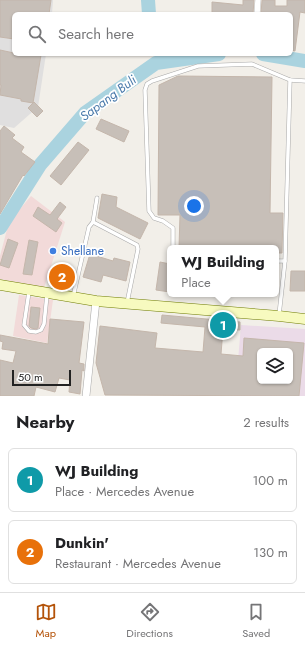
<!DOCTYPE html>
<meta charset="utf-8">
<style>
body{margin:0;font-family:Jost,sans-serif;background:#f6f6f6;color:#202124}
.controls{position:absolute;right:12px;bottom:12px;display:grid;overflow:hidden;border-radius:6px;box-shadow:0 1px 3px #0004}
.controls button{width:36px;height:36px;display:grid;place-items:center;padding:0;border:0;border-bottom:1px solid #e0e0e0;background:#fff;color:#202124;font:20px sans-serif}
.scale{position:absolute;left:12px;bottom:10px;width:59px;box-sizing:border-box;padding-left:4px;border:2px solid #222;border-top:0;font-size:11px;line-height:14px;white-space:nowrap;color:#222;-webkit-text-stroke:3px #fff;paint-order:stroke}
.you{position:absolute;left:194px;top:206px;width:14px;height:14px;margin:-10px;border:3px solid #fff;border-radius:50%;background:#1a73e8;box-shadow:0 0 0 6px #1a73e833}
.badge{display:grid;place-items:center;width:26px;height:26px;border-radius:50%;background:#b45309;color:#fff;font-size:13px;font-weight:700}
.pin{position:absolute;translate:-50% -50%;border:2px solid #fff;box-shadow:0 1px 4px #0006}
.popup{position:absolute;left:167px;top:245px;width:112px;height:52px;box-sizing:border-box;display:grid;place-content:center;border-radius:6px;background:#fff;filter:drop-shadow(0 1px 3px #0005);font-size:13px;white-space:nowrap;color:#757577}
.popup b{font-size:15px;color:#202124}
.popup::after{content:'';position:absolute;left:50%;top:100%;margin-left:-8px;border:8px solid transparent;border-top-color:#fff}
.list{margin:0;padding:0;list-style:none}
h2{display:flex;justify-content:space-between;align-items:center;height:52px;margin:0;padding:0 16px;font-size:17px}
h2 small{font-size:13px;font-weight:400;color:#757577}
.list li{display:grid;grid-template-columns:26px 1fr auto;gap:12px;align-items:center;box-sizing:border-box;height:64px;margin:0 8px 8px;padding:0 8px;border:1px solid #e0e0e0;border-radius:6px}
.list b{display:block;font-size:15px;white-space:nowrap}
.list p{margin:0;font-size:13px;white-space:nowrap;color:#757577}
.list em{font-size:13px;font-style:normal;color:#757577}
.icon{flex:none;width:22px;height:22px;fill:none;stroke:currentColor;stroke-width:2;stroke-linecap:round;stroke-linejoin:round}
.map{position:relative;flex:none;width:305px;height:396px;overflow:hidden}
.search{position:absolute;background:#fff;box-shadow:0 1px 3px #0004;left:12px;right:12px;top:12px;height:44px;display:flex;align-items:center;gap:10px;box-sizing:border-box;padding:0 14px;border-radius:6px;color:#757577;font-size:15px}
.sheet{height:196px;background:#fff}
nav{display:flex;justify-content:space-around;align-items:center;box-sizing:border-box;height:56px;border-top:1px solid #e0e0e0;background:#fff;font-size:11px;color:#757577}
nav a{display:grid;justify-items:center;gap:2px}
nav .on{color:#b45309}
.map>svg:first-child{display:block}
</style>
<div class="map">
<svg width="305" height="396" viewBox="0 0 305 396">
<rect width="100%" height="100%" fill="#f2efe9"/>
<path fill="#e0dfdf" d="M 0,0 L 53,0 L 52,14 L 14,14 L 14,54 L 46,54 L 38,107 L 14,128 L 0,125 Z"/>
<g fill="#f2dad9">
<path d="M 31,196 L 65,222 L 44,288 L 0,279 L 0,256 L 9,222 Z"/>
<path d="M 19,295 L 53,300 L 47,343 L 13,336 Z"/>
</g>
<path fill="#ebdbe8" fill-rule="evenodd" d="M 241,325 L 305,329 L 305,396 L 235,396 ZM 260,351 L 290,351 L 290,381 L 260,381 Z"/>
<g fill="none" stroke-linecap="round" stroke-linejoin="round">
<g stroke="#aad3df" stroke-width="14">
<path d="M 148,0 L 149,14"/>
<path d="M 263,54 L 305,61"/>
<path d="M 0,228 L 40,165 L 85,113 L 156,63 L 219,54"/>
</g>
</g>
<g fill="#c7bfb8" stroke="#c4b6ab" fill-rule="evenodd">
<path d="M 0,0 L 51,0 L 49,14 L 14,14 L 14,39 L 0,37 Z"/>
<path d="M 243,0 L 254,0 L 253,14 L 212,14 L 212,2 L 243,5 Z"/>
<path d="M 262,0 L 275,0 L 275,6 L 287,6 L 287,0 L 305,0 L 305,13 L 300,12 L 295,51 L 291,50 L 291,14 L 268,13 L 268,14 L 261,14 Z"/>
<path d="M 0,50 L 14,53 L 14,54 L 41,55 L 33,103 L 21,101 L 21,99 L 0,95 L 1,85 L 0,85 Z"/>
<path d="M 178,76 L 272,77 L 270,213 L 283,213 L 282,253 L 276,253 L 276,248 L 179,248 L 180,215 L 158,215 L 159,85 Z"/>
<path d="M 34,102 L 43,111 L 37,117 L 28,108 Z"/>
<path d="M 101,119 L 129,131 L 124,142 L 96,129 Z"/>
<path d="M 4,126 L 15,135 L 12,138 L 24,147 L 21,152 L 35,162 L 24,176 L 23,175 L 0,214 L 0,131 Z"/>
<path d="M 78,142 L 89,150 L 61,185 L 50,176 Z"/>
<path d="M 102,194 L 117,197 L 116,207 L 148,223 L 140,239 L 98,218 Z"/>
<path d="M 60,202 L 66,207 L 57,219 L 62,223 L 56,232 L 33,216 L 38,207 L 50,215 Z"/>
<path d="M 8,239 L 18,243 L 9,268 L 0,265 Z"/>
<path d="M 29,240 L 38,242 L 32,275 L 23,274 Z"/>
<path d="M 90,254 L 113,261 L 114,258 L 130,262 L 126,281 L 103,275 L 101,282 L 83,277 Z"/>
<path d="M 160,262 L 170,264 L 170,292 L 156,290 Z"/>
<path d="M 291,271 L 305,271 L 305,291 L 290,291 Z"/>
<path d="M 56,273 L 70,275 L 69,281 L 55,280 Z"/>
<path d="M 31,307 L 40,308 L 38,328 L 36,329 L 31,328 L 29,326 Z"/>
<path d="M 162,315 L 240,322 L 240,330 L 223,329 L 221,354 L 243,356 L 244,338 L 304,343 L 299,396 L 105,395 L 96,363 L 100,326 L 157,333 L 155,348 L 203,352 L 205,327 L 161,323 ZM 260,351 L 290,351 L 290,381 L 260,381 Z"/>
<path d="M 50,319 L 84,322 L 79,363 L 84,364 L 84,371 L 82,370 L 80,394 L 69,392 L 70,380 L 59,378 L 55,392 L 36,387 L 34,396 L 0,396 L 0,360 L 13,363 L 16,351 L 2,349 L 3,342 L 0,341 L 0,335 L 48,344 Z"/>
</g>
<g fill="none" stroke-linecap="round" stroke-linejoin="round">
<defs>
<g id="service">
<path d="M 93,222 L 97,198"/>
<path d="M 173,248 L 173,228 L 163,221 L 154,218 L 149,211 L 145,90 L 147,84 L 152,81 L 198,66 L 252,64 L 290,80 L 305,81"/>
<path d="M 276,261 L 285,261 L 290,80"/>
<path d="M 29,292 L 24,325 L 29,331 L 36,332 L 41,330 L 44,324 L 47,295"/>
<path d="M 73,297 L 89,227 L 93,222 L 137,245 L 138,249 L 127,303"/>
<path d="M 279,315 L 285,261"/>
</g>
<path id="pedestrian" d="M 257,14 L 258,0"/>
<path id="minor" d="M 86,396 L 96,301"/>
<path id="secondary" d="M 0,285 L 96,301 L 279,316 L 305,319"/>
</defs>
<use href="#service" stroke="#a9a9a9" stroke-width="4.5"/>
<use href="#pedestrian" stroke="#a9a9a9" stroke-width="6"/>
<use href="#minor" stroke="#a9a9a9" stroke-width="8"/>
<use href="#secondary" stroke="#707d05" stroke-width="11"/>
<use href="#service" stroke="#fff" stroke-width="3.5"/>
<use href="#pedestrian" stroke="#fff" stroke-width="5.5"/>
<use href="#minor" stroke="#fff" stroke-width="7"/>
<use href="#secondary" stroke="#f7fabf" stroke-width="10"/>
</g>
<circle fill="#3f7fe0" stroke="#fff" stroke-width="1.5" cx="53" cy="251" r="4"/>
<g text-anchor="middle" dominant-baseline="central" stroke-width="3.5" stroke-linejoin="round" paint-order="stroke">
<g font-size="12" fill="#366cbe" stroke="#fff" text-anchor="start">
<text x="61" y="251">Shellane</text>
</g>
<g font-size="13" font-style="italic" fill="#4a7aab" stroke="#fff">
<text transform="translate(108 98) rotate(-37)">Sapang Buli</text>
</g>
</g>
</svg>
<div class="controls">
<button><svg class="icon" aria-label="layers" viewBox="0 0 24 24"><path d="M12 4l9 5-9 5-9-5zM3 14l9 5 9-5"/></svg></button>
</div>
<div class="scale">50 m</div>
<div class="you"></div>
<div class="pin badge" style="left:223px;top:325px;background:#0f9aa8">1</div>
<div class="popup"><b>WJ Building</b>Place</div>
<div class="pin badge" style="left:62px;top:277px;background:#e8710a">2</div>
<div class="search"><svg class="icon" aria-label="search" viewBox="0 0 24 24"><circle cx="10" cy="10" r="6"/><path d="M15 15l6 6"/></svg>Search here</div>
</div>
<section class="sheet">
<h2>Nearby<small>2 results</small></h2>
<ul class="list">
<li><span class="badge" style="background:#0f9aa8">1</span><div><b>WJ Building</b><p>Place · Mercedes Avenue</p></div><em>100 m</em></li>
<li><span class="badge" style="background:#e8710a">2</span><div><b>Dunkin'</b><p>Restaurant · Mercedes Avenue</p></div><em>130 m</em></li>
</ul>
</section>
<nav>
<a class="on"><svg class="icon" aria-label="map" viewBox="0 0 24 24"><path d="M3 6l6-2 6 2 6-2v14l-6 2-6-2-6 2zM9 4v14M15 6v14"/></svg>Map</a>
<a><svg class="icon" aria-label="directions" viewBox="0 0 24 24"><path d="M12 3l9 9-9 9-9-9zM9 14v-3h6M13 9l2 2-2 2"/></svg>Directions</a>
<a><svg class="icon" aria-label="saved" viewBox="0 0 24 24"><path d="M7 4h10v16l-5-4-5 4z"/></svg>Saved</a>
</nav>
